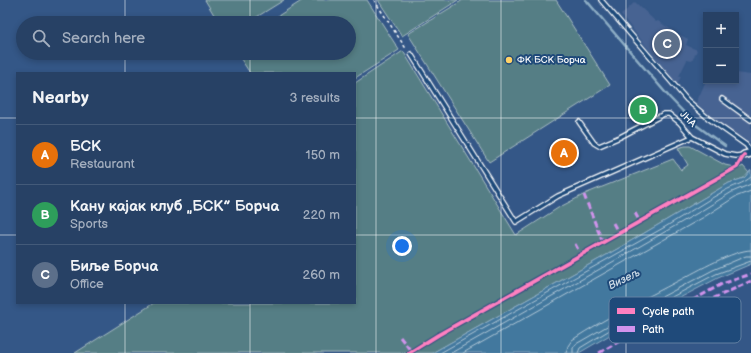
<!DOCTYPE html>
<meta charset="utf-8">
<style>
body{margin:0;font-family:"Balsamiq Sans",sans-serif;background:#2f486b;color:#f1f3f6}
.controls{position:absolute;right:12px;top:12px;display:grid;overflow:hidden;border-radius:0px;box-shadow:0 2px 6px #0003}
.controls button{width:36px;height:36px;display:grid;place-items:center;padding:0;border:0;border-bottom:1px solid #435a79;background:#274165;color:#f1f3f6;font:20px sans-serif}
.you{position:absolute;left:402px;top:246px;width:14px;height:14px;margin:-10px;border:3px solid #fff;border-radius:50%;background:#1a73e8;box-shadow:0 0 0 6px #1a73e833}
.badge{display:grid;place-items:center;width:26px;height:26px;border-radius:50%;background:#90b9f0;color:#fff;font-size:13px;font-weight:700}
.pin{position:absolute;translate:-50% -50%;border:2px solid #fff;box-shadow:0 1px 4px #0006}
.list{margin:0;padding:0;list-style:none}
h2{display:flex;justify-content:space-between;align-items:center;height:52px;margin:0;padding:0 16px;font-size:17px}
h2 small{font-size:13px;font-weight:400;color:#a4afbf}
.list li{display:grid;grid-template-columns:26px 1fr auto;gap:12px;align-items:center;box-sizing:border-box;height:60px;padding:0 16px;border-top:1px solid #435a79}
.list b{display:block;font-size:15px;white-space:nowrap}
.list p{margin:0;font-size:13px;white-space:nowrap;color:#a4afbf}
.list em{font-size:13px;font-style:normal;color:#a4afbf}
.icon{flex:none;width:22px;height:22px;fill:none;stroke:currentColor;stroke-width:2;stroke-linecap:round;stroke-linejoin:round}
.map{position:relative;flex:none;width:751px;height:353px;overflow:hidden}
.search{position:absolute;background:#274165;box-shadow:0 2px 6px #0003;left:16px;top:16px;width:340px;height:44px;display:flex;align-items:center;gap:10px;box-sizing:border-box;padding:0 14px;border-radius:22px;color:#a4afbf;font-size:15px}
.panel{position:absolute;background:#274165;box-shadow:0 2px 6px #0003;left:16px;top:72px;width:340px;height:232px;border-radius:0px}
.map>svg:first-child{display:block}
</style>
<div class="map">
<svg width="751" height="353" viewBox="0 0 751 353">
<rect width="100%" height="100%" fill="#345787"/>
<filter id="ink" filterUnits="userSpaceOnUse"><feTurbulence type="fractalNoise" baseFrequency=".025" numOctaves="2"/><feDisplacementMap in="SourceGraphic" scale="8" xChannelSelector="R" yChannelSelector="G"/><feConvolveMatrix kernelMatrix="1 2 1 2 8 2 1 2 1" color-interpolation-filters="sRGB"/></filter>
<g filter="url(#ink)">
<g fill="#476392">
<path d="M 635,2 L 656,22 L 658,21 L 676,33 L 688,39 L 686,45 L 697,50 L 692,61 L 687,60 L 679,76 L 681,77 L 677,84 L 621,15 Z"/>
<path d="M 736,73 L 751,75 L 751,143 L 727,129 L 696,103 L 706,81 L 736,81 Z"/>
</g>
<g fill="#547e85" stroke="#aabec2">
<path d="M 205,0 L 284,0 L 247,23 L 219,23 Z"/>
<path d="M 303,0 L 367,0 L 399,50 L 355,78 L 355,73 L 250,73 L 237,53 L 349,53 L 349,23 L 267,23 Z"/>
<path d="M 378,0 L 458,0 L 402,36 Z"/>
<path d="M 463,0 L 556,0 L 610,85 L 489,162 L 408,34 Z"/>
<path d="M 403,51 L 516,235 L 558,208 L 587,193 L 673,159 L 681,170 L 688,165 L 678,148 L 685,146 L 690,146 L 725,165 L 734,167 L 435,335 L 407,353 L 75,353 L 154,303 L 355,303 L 355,83 Z"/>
<path d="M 743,166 L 749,173 L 744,178 L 729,183 L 619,248 L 432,353 L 412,353 L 423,345 L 451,329 Z"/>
</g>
<path fill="#42789e" stroke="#8eaec5" d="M 751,170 L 751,264 L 718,278 L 620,329 L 579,353 L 432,353 L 619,248 L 729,183 L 744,178 Z"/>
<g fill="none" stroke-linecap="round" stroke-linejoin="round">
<g stroke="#b3c9d8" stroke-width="1">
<path d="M 440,353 C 515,311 590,269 665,227 C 685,215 704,202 724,191 C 733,186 743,184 751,177"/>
<path d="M 451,353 L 623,256 L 701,211 L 732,192 L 751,184"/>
<path d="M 463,353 L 626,261 L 704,217 L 735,197 L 751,191"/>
<path d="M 566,353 L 568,346 L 572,340 C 607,317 644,299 680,280 C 697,271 734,250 751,250"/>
<path d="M 573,353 L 573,348 L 576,344 L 616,321 L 713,270 L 746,256 L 751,256"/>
<path d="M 578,353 L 580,348 L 618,325 L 716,274 L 751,261"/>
</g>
<path stroke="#8eaec5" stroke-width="2.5" d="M 586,0 L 670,98 L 696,125 L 725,146"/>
<defs>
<g id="service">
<path d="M 601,0 L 687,100 L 708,118 L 746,145 L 751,152"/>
<path d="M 411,54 L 516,222 L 558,196 L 692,137"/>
<path d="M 722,99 L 751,120"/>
<path d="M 579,122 L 594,143 L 599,146 L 620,137 L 664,114 L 669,114 L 680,123 L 692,137 L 725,154 L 736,156 L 744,155"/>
</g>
<path id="minor" d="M 744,155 L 751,153"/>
</defs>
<use href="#service" stroke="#fff" stroke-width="6"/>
<use href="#minor" stroke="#fff" stroke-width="10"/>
<g stroke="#fff" stroke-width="1.5" stroke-dasharray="3 3" stroke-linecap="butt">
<path d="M 374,0 L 407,50"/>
<path d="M 409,353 L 438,335 L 737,167 L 741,162"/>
</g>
<use href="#service" stroke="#1f4a7a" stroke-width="3.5"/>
<use href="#minor" stroke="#1f4a7a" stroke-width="7"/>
<g stroke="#d193ec" stroke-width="3" stroke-dasharray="6 3" stroke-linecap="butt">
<path d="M 584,195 L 603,243"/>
<path d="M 635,213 L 640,222"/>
<path d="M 613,223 L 619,234"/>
<path d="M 575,244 L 581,255"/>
<path d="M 664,320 L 680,314 L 751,281"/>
<path d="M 400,337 L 411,351"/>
<path d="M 599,353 L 644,327 L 722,284 L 751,274"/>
</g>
<defs>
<path id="cycleway" d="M 409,353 L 438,335 L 737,167 L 744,155"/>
</defs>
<use href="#cycleway" stroke="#1f4a7a" stroke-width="6"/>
<use href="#cycleway" stroke="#ff80c0" stroke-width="4"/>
</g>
</g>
<path fill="none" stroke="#fff" stroke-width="1" stroke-opacity="0.55" d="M 125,0 L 125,23M 250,0 L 250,23M 376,0 L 376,353M 501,0 L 501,353M 626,0 L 626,353M 125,53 L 125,73M 250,53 L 250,73M 0,118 L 17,118M 355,118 L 751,118M 0,235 L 17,235M 355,235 L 751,235M 125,303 L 125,353M 250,303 L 250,353"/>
<circle fill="#ffd166" stroke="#1f4a7a" stroke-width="1.5" cx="509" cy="60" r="4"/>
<g text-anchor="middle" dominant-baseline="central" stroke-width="4" stroke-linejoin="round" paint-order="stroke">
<g font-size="10" fill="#fff" stroke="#1f4a7a" text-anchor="start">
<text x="517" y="60">ФК БСК Борча</text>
</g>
<g font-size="10" fill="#fff" stroke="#1f4a7a">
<text transform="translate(688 119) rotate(45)">ЈНА</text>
</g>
<g font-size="11" font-style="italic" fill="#d0dde7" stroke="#1f4a7a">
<text transform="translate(624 279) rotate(-26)">Визељ</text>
</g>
</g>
<rect x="609" y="297" width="132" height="46" rx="6" fill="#1f4a7a" stroke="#6280a2" stroke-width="1"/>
<rect x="617" y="308" width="18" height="6" fill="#ff80c0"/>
<rect x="617" y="326" width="18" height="6" fill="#d193ec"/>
<g font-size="11" fill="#fff">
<text x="642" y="315">Cycle path</text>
<text x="642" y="333">Path</text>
</g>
</svg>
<div class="controls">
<button>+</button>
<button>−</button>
</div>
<div class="you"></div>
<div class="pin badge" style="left:564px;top:153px;background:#e8710a">A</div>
<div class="pin badge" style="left:643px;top:110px;background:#2e9e5b">B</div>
<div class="pin badge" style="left:667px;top:44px;background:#5c6f8a">C</div>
<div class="search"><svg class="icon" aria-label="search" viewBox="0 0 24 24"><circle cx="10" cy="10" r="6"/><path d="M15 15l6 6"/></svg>Search here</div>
<section class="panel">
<h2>Nearby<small>3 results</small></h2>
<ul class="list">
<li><span class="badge" style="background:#e8710a">A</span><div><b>БСК</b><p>Restaurant</p></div><em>150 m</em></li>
<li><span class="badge" style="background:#2e9e5b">B</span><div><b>Кану кајак клуб „БСК” Борча</b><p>Sports</p></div><em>220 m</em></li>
<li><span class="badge" style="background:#5c6f8a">C</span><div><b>Биље Борча</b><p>Office</p></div><em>260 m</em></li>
</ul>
</section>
</div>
